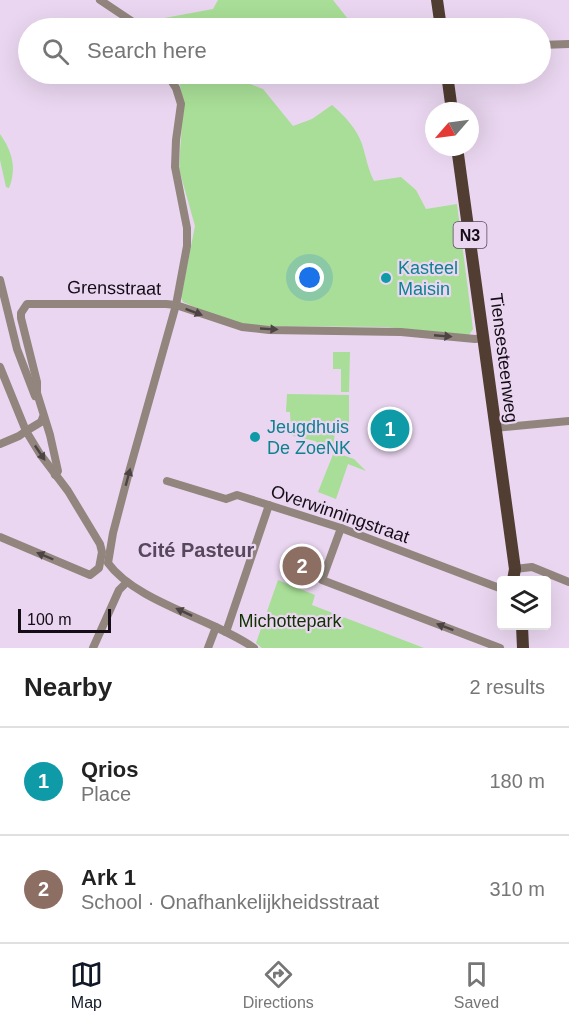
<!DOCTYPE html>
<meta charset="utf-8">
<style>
body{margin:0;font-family:Arial,sans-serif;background:#f6f6f6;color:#222}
.controls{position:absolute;right:18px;bottom:18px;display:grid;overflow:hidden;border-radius:6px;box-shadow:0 6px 24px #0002}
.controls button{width:54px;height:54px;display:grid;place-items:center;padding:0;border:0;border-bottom:2px solid #e0e0e0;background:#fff;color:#222;font:30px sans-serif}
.compass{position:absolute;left:425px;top:102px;width:54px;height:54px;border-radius:50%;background:#fff;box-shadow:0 6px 24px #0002;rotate:242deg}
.scale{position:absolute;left:18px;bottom:15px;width:93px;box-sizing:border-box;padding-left:6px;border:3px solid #140d16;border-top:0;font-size:16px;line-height:21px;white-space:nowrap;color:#140d16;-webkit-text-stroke:4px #ead6f0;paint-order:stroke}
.you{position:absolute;left:310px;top:278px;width:21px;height:21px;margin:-15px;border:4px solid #fff;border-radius:50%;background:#1a73e8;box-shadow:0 0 0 9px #1a73e833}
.badge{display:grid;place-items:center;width:39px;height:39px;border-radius:50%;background:#111827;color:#fff;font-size:20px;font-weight:700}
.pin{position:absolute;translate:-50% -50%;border:3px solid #fff;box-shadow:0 2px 6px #0006}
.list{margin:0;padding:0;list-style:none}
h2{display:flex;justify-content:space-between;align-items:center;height:78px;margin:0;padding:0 24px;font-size:26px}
h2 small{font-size:20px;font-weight:400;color:#767676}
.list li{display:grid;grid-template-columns:39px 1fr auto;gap:18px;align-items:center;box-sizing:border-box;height:108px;padding:0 24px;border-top:2px solid #e0e0e0}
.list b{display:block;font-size:22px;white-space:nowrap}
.list p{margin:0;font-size:20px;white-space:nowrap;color:#767676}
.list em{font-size:20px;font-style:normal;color:#767676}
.icon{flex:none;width:33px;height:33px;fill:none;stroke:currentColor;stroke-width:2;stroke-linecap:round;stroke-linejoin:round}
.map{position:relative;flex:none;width:569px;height:648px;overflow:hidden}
.search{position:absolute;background:#fff;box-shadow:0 6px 24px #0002;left:18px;right:18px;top:18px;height:66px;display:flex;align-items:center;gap:15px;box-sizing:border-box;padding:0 21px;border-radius:33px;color:#767676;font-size:22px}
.sheet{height:294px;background:#fff}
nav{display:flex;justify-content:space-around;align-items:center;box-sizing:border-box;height:84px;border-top:2px solid #e0e0e0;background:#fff;font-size:16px;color:#767676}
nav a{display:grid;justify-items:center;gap:3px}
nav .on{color:#111827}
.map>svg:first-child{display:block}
</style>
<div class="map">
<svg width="569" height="648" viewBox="0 0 569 648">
<rect width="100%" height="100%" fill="#ead6f0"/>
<g fill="#a8de97">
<path d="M 218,0 L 333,0 L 355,28 L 313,28 L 293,24 L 288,28 L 147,28 L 143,22 L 213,9 Z"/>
<path d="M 173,74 L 243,74 L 245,82 L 263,89 L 293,126 L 312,119 L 332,105 C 344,115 357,129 362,144 C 366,157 368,169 374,181 L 401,177 L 416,190 L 426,209 L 457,204 L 473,329 L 469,335 L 386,327 L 268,326 L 243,324 L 220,318 L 183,302 L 181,297 L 195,226 L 179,169 L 183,106 L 180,85 Z"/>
<path d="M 0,134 C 12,151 17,168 9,188 L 6,187 L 0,160 Z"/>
<path d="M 333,352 L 350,352 L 349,392 L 341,392 L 341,369 L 333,369 Z"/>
<path d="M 287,394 L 349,395 L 349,423 L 335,423 L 334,444 L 332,447 L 326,449 L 315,441 L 293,436 L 291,432 L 290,412 L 286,412 Z"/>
<path d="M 334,452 L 354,459 L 366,471 L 348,464 L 336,499 L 318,492 Z"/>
<path d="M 278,580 L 315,595 L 312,605 L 424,648 L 262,648 L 256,643 Z"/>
</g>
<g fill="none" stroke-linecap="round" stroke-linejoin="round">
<g stroke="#91857d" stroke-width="8">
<path d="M 100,0 L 142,28"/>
<path d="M 540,45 L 569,44"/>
<path d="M 167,74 L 176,88 L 181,104 L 176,140 L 175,167 L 187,228 L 187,246 L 176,305 L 129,472 L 113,533 L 108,563 C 136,602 213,619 254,648"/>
<path d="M 0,280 L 17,349 L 35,396"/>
<path d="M 0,367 L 26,431 L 41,422 L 43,417"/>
<path d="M 495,428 L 569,421"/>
<path d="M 0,444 L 19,436 L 26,431 L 40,454 L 68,491 L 100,544 L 102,552 L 99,568 L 90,575 L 0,537"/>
<path d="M 55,475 L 58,471 L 50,435 L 37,393 L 37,382 L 21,318 L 21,313 L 27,304 L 166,304 L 176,305 L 242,327 L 269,330 L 401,332 L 475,339 L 485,338"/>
<path d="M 167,481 L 226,499 L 237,495 L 341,528 L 502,589"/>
<path d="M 341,528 L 322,580 L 500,648"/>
<path d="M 515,569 L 532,567 L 569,582"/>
<path d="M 226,632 L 269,505"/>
<path d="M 93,648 L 119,590 L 127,582"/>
<path d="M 208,648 L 216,627"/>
</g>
<g stroke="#513d31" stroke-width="12">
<path d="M 437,0 L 441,28"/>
<path d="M 447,74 L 452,111"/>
<path d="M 457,147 L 515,569 L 513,580"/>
<path d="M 522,626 L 523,648"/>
</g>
</g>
<defs><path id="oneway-solid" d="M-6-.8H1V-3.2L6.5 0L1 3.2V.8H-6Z" transform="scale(1.5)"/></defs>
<g fill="#4c4344">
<use href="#oneway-solid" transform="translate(194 312) rotate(21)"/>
<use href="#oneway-solid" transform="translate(269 329) rotate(3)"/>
<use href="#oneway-solid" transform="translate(443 336) rotate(5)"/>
<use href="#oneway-solid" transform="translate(40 453) rotate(56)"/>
<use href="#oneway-solid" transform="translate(128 477) rotate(-75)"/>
<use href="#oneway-solid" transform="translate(45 556) rotate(-157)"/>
<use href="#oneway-solid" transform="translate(184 612) rotate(-155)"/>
<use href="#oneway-solid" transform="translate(445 627) rotate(-159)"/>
</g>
<g fill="#0f9aa8" stroke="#ead6f0" stroke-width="2">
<circle cx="386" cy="278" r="6"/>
<circle cx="255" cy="437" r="6"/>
</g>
<g text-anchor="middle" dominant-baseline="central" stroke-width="4.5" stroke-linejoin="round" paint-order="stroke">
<rect fill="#ead6f0" stroke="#544957" stroke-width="1.5" x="453.5" y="222" width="33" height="26" rx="4.5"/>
<g font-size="16" font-weight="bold" fill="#140d16">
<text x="470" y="235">N3</text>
</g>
<g font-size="18" fill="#0d838f" stroke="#ead6f0" text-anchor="start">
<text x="398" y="268">Kasteel<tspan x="398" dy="21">Maisin</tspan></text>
<text x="267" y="427">Jeugdhuis<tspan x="267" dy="21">De ZoeNK</tspan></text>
</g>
<g font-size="18" fill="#140d16" stroke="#ead6f0">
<text transform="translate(114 288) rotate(1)">Grensstraat</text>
<text transform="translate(504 358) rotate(83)">Tiensesteenweg</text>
<text transform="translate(340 514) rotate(19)">Overwinningstraat</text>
</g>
<g font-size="18" fill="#103202" stroke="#ead6f0">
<text x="290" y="621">Michottepark</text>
</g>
<g font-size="20" font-weight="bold" fill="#57475c" stroke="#ead6f0">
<text x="196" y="550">Cité Pasteur</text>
</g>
</g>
</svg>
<div class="controls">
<button><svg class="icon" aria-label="layers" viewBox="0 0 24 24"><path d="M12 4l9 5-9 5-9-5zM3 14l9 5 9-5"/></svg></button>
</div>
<svg class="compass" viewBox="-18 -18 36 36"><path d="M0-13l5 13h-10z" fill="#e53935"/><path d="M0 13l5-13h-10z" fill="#767676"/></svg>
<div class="scale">100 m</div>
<div class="you"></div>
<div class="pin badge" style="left:390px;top:429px;background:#0f9aa8">1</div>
<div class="pin badge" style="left:302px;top:566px;background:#8d6e63">2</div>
<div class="search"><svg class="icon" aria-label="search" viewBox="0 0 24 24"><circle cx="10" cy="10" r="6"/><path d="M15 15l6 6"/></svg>Search here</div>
</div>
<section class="sheet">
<h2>Nearby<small>2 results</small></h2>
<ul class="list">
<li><span class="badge" style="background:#0f9aa8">1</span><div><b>Qrios</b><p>Place</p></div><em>180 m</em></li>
<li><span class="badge" style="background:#8d6e63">2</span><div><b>Ark 1</b><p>School · Onafhankelijkheidsstraat</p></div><em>310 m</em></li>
</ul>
</section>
<nav>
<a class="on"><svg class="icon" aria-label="map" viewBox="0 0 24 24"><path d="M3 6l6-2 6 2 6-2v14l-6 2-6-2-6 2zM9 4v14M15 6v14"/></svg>Map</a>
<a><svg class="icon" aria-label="directions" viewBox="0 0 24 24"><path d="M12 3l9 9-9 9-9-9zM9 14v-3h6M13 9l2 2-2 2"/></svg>Directions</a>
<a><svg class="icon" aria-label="saved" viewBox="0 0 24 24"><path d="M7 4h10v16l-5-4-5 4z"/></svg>Saved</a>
</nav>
